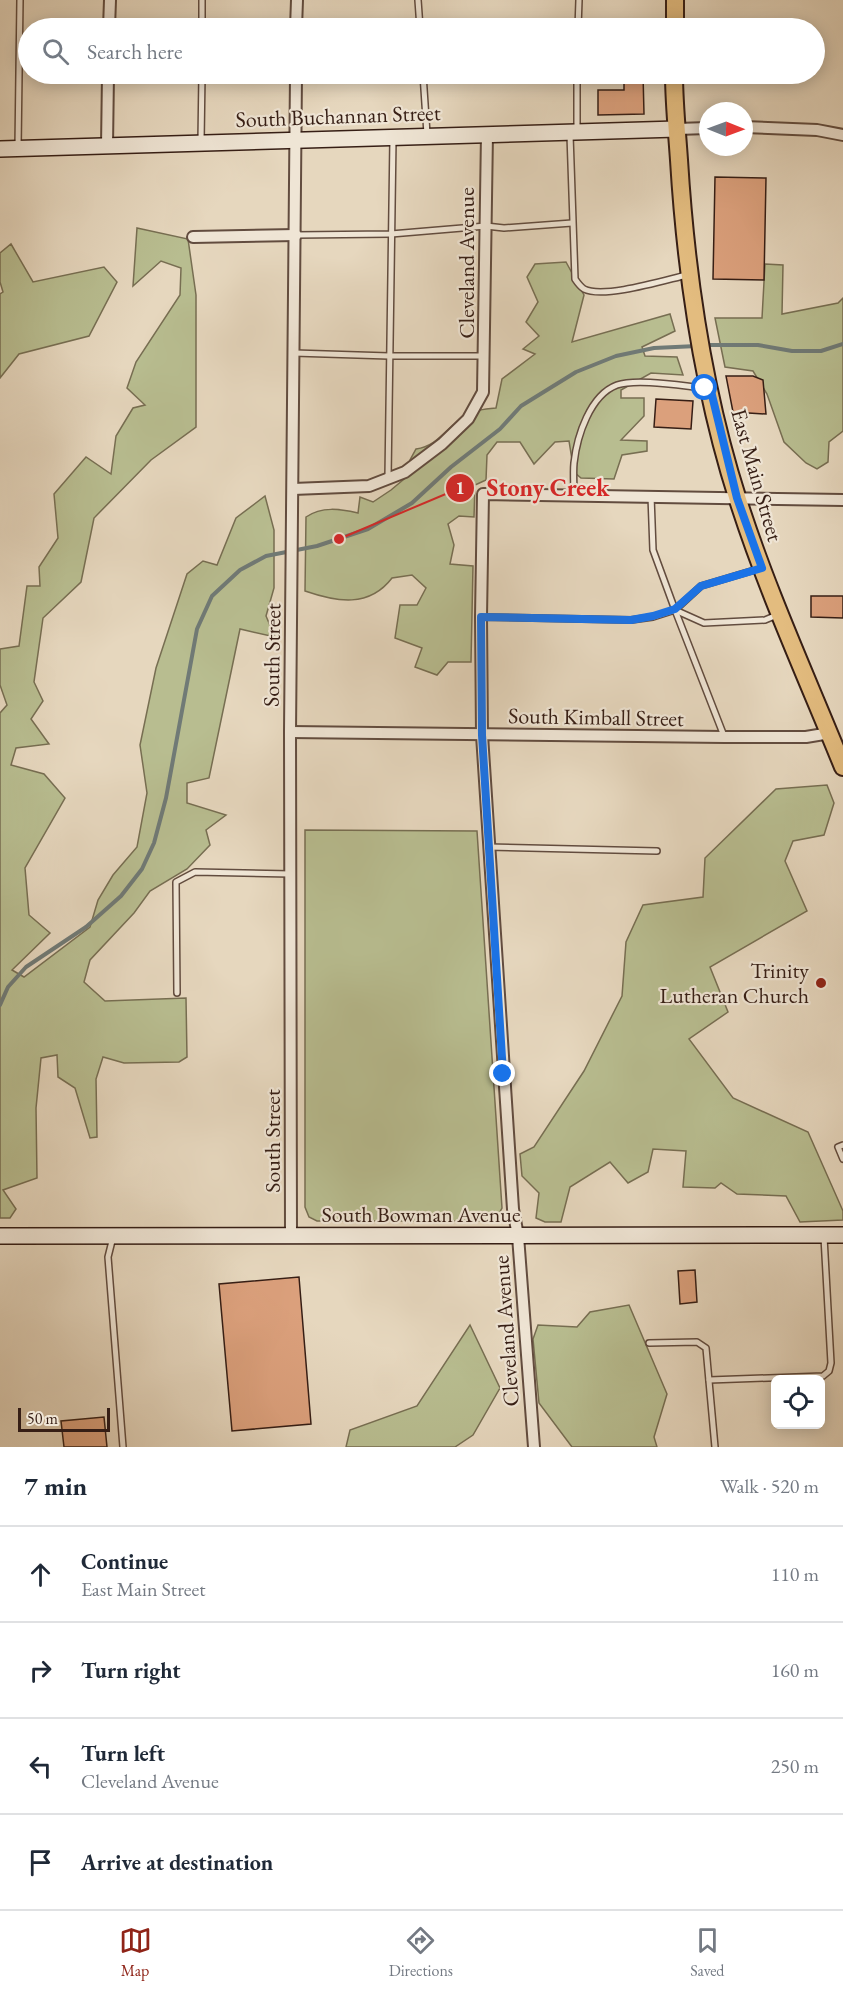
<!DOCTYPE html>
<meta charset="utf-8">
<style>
body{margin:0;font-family:"EB Garamond",serif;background:#f6f6f7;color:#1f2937}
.controls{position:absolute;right:18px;bottom:18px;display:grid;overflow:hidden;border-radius:9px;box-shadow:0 3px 15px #0003}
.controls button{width:54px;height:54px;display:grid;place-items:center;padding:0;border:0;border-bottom:2px solid #e0e1e3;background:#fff;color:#1f2937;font:30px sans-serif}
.compass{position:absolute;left:699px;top:102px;width:54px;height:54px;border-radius:50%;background:#fff;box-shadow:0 3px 15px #0003;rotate:91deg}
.scale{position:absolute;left:18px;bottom:15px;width:92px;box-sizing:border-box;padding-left:6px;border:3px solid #361e15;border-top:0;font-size:16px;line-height:21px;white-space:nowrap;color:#361e15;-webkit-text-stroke:4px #efe5d5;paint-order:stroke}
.stop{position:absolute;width:18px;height:18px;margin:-14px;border:4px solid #1a73e8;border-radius:50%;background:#fff}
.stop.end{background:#1a73e8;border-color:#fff;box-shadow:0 2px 6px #0008}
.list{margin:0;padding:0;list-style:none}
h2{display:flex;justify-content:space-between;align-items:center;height:78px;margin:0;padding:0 24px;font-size:26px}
h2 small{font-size:20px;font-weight:400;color:#747a83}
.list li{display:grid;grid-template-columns:39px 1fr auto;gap:18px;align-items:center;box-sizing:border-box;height:96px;padding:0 24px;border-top:2px solid #e0e1e3}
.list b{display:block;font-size:22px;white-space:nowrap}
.list p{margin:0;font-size:20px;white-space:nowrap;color:#747a83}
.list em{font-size:20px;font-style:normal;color:#747a83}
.icon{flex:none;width:33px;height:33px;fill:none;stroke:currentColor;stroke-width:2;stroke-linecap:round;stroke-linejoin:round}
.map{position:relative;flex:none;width:843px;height:1447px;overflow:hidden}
.search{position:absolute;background:#fff;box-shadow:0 3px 15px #0003;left:18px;right:18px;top:18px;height:66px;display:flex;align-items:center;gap:15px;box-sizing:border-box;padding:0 21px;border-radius:33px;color:#747a83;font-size:22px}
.sheet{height:462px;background:#fff}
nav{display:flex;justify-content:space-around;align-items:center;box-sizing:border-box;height:84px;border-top:2px solid #e0e1e3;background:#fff;font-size:16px;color:#747a83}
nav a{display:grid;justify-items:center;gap:3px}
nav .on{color:#8f2418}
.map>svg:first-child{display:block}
</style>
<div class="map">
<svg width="843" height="1447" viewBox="0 0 843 1447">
<rect width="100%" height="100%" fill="#e6d7be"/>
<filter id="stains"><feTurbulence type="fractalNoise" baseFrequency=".00333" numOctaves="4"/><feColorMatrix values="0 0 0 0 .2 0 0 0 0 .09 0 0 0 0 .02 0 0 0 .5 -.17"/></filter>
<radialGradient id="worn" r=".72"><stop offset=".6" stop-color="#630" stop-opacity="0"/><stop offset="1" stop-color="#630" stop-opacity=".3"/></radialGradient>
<g fill="#b8bd90" stroke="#776e52" stroke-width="1.5">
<path d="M 137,228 L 188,239 L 196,295 L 196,427 L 151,460 L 94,518 L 81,582 L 43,618 L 34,682 L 43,701 L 31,719 L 49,744 L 16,748 L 11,765 L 44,774 L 65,798 L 25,868 L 29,915 L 50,933 L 12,970 L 24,977 L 90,927 L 98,900 L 113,875 L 137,847 L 147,793 L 140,745 L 156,668 L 187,574 L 203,561 L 217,565 L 236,518 L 265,496 L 274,530 L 274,588 L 266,616 L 275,637 L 240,629 L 209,778 L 187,783 L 187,803 L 226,815 L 206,830 L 210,845 L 187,869 L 150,891 L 134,913 L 90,960 L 84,982 L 105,1001 L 186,998 L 187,1057 L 179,1062 L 124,1063 L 103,1057 L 96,1079 L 97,1137 L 90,1138 L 75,1088 L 58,1077 L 57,1055 L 41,1058 L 36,1108 L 37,1178 L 3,1190 L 16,1209 L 10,1218 L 0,1218 L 0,713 L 7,705 L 0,685 L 0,649 L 19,646 L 27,586 L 40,586 L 39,567 L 58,538 L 54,494 L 86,457 L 111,474 L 116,436 L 133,408 L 145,405 L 127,388 L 136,362 L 180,295 L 181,268 L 161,261 L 133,286 Z"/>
<path d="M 11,244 L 33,282 L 104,267 L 117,282 L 89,336 L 19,354 L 0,378 L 0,294 L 3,292 L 0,282 L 0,253 Z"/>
<path d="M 566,262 L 584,295 L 572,342 L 670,314 L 675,331 L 642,347 L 645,356 L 677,357 L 683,375 L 651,373 L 621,390 L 621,398 L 644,398 L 644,416 L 621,440 L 647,441 L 647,451 L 622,455 L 614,479 L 581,478 L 574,472 L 569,441 L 555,442 L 534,464 L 520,442 L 497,442 L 487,455 L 486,480 L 475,485 L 474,517 L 459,516 L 448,524 L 454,545 L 450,564 L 473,566 L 471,662 L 448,662 L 437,675 L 415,667 L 422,648 L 395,638 L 400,605 L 417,605 L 426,588 L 412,575 L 392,578 C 369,608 337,602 305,591 L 306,517 C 322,506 340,509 358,513 L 360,497 L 373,502 L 391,490 L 416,469 L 410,460 L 416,449 C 438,446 446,428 464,417 C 474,410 484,409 496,408 L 502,379 L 535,354 L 523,349 L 539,336 L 526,322 L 538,302 L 527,277 L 535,264 Z"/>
<path d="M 765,264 L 783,265 L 782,314 L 838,303 L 843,298 L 843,431 L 829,442 L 828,462 L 817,469 L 806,463 L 784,442 L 767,394 L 753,371 L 725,367 L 715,318 L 762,318 Z"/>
<path d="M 827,785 L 834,803 L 824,835 L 793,841 L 785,861 L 807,911 L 710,967 L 728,1012 L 689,1039 L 733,1098 L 808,1132 L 843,1211 L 843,1220 L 800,1222 L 786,1196 L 737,1194 L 721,1183 L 715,1188 L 683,1187 L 686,1151 L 653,1149 L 648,1172 L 628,1183 L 610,1162 L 570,1187 L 561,1222 L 545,1222 L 536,1218 L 539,1193 L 522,1176 L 520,1154 L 534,1147 L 584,1071 L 622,996 L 626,942 L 643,905 L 703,897 L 705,858 L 776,789 Z"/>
<path d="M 305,830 L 477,831 L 502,1208 L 496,1219 L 491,1221 L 317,1221 L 309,1217 L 305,1207 Z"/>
<path d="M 629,1305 L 667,1394 L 654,1437 L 657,1447 L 572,1447 L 539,1403 L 533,1339 L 538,1325 L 577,1327 L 590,1312 Z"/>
<path d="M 470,1325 L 500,1388 L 473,1435 L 455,1447 L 346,1447 L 350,1430 L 417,1406 Z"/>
</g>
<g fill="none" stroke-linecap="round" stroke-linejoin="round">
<g stroke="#707a76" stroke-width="4">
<path d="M 705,345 L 758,345 L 792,351 L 821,351 L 843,344"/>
<path d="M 0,1005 L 8,987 L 26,967 L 86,927 L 121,896 L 142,869 L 154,843 L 166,798 L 197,629 L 212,596 L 240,570 L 266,556 L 317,546 L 368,529 L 412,503 L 451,467 L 500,429 L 521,406 L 576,372 L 616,356 L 654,348 L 697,346"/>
</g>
</g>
<g fill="#dba07c" stroke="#361e15" stroke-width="1.5">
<path d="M 624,74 L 643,74 L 644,114 L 598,115 L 598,90 L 624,90 Z"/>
<path d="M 715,177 L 766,178 L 764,280 L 713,279 Z"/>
<path d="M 726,376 L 753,376 L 763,380 L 766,414 L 733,412 Z"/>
<path d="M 656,399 L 693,401 L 691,429 L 654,427 Z"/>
<path d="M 811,596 L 843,596 L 843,618 L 811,617 Z"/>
<path d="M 695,1270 L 697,1302 L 680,1304 L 678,1271 Z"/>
<path d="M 299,1277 L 311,1424 L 232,1431 L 219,1284 Z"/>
<path d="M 104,1417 L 107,1447 L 64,1447 L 61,1421 Z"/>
</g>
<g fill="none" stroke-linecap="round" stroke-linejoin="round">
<defs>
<g id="lane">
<path d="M 418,0 L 420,28"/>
<path d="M 202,28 L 202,0"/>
<path d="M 578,28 L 579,0"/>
<path d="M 423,74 L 427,134"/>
<path d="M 577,129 L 577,74"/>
<path d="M 570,135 L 575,279 C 577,282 581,287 584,289 C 604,299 665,280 687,275"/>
<path d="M 201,141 L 202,74"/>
<path d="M 18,147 L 20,0"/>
<path d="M 296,235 L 391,234 L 486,226 L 504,228 L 572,223"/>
<path d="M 294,353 L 389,356 L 483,356"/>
<path d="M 388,478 L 393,139"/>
<path d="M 574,495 C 574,485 573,473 574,463 C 577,436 590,395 617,385 C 637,378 683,386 705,388"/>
<path d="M 651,496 L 653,550 L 675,610 L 704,623 L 765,620 L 777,615"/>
<path d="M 675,610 L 701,586 L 758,569"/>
<path d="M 481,617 L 631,620 L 653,617 L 675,610 L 724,736"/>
<path d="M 488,847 L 657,851"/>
<path d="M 177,993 L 176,882 L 195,872 L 291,874"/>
<path d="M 843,1145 L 838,1147 L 843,1159"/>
<path d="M 113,1237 L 108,1257 L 123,1447"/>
<path d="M 649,1343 L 697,1342 L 706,1348 L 715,1447"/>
<path d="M 709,1380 L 823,1376 L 829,1371 L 831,1363 L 824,1237"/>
</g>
<g id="street">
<path d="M 109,28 L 110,0"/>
<path d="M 296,28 L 297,0"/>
<path d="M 744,127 L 817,130 L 843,135"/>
<path d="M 677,129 L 708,128"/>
<path d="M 107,146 L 108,74"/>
<path d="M 193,237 L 296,235"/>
<path d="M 293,489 L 369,486 L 405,472 L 442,444 L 468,419 L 483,392 L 487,134"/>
<path d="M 290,732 L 724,737 L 806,737 L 830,733"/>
<path d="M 291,1236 L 290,732 L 296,74"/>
<path d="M 534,1447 L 518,1236 L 513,1209 L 482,735 L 481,617 L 483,494 L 843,500"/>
</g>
<g id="secondary">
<path d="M 0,149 L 677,129"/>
<path d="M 0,1236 L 843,1235"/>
</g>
<g id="primary">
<path d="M 675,28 L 675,0"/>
<path d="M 674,74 C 674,102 677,131 679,160 C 686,274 703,391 738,500 C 767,591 807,678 843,767"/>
</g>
</defs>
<use href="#lane" stroke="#624c3f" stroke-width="8"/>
<use href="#street" stroke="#624c3f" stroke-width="14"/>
<use href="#secondary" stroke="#361e15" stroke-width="18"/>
<use href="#primary" stroke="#361e15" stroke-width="20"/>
<use href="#lane" stroke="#efe5d5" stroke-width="5"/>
<use href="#street" stroke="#efe5d5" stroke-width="10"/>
<use href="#secondary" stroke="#efe5d5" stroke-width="15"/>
<use href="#primary" stroke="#e3bc7f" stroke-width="16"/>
</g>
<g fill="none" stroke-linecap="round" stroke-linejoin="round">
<path stroke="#1a73e8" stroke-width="8" d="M 503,1074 L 482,735 L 481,617 L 631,620 L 653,616 L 675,609 L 701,586 L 762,568 L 737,498 L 710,387 L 705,388"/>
</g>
<circle fill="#8f2418" stroke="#efe5d5" stroke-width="2" cx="821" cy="983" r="6"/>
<g text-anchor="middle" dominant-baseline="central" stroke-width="4.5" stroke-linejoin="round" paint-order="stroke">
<g font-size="22" fill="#361e15" stroke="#efe5d5">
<text transform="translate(338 116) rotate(-2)">South Buchannan Street</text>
<text transform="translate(466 263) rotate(-90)">Cleveland Avenue</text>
<text transform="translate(757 475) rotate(74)">East Main Street</text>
<text transform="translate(272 655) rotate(-89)">South Street</text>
<text transform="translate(596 717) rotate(1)">South Kimball Street</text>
<text transform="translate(272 1141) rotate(-90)">South Street</text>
<text x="421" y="1214">South Bowman Avenue</text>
<text transform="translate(506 1331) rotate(-94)">Cleveland Avenue</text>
</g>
<g font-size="22" fill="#361e15" stroke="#efe5d5" text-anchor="end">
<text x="809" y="970">Trinity<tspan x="809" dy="25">Lutheran Church</tspan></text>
</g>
</g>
<path fill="none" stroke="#d62828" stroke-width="2" d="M339 539L460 488"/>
<g fill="#d62828" stroke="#efe5d5" stroke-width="2">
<circle cx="339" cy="539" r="6"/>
<circle cx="460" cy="488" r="15"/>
</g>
<g font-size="18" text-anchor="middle" font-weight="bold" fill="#fff">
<text x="460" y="494">1</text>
</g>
<g font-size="24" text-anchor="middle" font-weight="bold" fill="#d62828" stroke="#efe5d5" stroke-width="4.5" stroke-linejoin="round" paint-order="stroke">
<text x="548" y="496">Stony Creek</text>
</g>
<rect width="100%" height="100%" filter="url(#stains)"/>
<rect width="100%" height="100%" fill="url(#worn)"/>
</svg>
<div class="controls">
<button><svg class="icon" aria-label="locate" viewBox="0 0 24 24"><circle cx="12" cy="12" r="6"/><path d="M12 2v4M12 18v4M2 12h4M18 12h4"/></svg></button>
</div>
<svg class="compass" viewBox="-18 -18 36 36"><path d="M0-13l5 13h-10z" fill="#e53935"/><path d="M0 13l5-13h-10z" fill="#747a83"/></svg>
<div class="scale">50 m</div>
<div class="stop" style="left:705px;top:388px"></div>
<div class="stop end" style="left:503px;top:1074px"></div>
<div class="search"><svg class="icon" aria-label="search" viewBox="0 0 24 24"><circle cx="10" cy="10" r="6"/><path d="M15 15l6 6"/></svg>Search here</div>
</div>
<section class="sheet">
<h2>7 min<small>Walk · 520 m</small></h2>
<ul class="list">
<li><svg class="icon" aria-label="ahead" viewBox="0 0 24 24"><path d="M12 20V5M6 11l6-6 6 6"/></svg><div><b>Continue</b><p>East Main Street</p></div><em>110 m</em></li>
<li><svg class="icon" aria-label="right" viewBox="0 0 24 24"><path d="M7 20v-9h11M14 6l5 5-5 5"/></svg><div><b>Turn right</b></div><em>160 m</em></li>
<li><svg class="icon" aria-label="left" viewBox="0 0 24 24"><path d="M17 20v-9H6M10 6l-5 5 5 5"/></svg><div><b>Turn left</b><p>Cleveland Avenue</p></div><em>250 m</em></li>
<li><svg class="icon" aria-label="arrive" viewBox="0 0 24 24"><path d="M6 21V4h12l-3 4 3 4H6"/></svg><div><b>Arrive at destination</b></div></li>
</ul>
</section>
<nav>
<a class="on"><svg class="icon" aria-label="map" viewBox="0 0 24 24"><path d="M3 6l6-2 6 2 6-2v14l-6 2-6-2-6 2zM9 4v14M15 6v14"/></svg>Map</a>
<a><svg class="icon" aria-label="directions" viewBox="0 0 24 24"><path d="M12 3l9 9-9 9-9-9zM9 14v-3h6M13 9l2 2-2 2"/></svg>Directions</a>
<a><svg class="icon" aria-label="saved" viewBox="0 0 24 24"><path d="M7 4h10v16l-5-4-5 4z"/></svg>Saved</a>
</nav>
